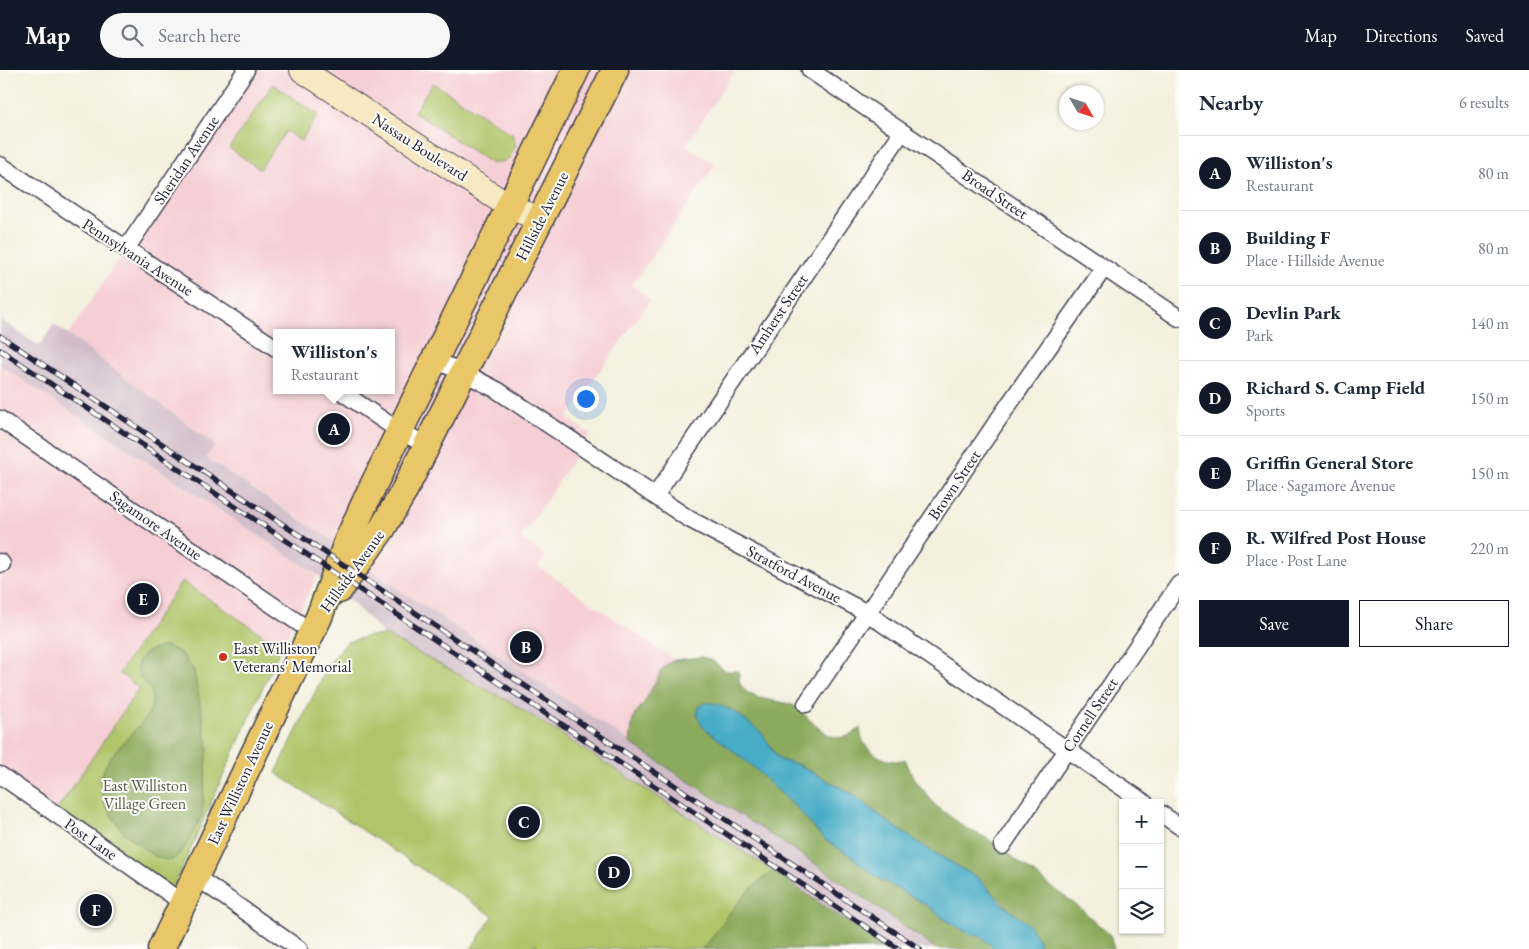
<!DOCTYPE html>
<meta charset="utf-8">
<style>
body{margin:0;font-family:"EB Garamond",serif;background:#f6f6f7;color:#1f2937}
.controls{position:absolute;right:15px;bottom:15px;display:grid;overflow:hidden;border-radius:0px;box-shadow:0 1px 4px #0004}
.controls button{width:45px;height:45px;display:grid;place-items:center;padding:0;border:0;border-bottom:1px solid #e0e1e3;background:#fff;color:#1f2937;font:25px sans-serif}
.compass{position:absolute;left:1059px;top:15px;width:45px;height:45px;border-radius:50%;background:#fff;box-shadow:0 1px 4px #0004;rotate:129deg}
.you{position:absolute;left:585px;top:328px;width:18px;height:18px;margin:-12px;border:4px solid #fff;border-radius:50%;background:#1a73e8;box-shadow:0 0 0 8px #1a73e833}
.badge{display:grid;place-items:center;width:32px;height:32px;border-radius:50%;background:#111827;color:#fff;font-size:16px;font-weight:700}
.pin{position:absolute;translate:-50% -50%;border:2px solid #fff;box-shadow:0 1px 5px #0006}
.popup{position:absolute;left:273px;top:259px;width:122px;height:65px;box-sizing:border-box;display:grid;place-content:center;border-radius:0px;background:#fff;filter:drop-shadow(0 1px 4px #0005);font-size:16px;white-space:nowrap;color:#747a83}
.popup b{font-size:19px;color:#1f2937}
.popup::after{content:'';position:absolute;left:50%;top:100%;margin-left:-10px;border:10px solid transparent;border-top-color:#fff}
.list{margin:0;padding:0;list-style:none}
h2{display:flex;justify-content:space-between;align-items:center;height:65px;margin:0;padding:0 20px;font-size:21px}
h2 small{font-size:16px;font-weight:400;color:#747a83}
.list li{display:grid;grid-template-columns:32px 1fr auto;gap:15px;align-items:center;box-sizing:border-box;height:75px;padding:0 20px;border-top:1px solid #e0e1e3}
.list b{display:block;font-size:19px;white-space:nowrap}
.list p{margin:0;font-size:16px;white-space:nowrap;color:#747a83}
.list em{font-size:16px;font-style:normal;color:#747a83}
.actions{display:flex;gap:10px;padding:15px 20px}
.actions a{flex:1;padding:11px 0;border:1px solid #111827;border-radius:0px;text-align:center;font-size:18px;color:#111827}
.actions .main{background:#111827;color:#fff}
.icon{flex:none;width:28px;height:28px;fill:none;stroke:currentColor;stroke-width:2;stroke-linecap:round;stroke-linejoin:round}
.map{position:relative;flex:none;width:1179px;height:879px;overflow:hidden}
header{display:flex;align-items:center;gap:30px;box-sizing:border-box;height:70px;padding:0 25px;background:#111827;color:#fff}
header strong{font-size:24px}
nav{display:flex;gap:28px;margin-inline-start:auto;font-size:18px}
.search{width:350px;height:45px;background:#f6f6f7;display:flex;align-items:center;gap:12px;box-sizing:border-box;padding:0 18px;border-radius:28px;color:#747a83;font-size:19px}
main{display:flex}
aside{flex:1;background:#fff}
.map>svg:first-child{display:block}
</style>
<header>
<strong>Map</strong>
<div class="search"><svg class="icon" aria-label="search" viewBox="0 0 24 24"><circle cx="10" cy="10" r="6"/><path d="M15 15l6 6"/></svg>Search here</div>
<nav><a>Map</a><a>Directions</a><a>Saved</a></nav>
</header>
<main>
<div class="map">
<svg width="1179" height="879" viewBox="0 0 1179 879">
<rect width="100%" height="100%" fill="#fdfcf7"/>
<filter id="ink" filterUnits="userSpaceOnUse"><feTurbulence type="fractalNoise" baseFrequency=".02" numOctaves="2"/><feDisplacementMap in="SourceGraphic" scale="10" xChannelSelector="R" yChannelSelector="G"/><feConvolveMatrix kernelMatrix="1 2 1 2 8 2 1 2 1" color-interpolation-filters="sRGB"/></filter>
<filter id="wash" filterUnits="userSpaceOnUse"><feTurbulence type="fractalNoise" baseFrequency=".0096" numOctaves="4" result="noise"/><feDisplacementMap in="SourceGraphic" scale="20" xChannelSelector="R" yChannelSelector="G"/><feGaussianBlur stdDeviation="1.12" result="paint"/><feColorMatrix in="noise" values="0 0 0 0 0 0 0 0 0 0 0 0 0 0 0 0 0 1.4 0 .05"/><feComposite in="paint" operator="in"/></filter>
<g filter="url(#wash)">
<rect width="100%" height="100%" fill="#f3f0dd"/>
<g fill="#f6cfd6" fill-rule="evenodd">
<path d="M 246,0 L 735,0 L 686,75 L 715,95 L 632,215 L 650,230 L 567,348 L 590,364 L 521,468 L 545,486 L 539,497 L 674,590 L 630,673 L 359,493 L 298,447 L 206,388 L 214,375 L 68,265 ZM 276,263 L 392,263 L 392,320 L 276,320 Z"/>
<path d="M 0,295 L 318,505 L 281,577 L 182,511 L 119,603 L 139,618 L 57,740 L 0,700 Z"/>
</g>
<path fill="#d1bdc9" d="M 0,249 L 39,276 L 54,254 L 215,375 L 206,388 L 344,478 L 359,493 L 820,797 L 936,879 L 887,879 L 773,801 L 512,633 L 385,565 L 340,521 L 318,505 L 0,295 Z"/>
<g fill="#b0c569" stroke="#697452">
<path d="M 433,13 L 512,64 L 516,75 L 508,90 L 492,94 L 414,42 Z"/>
<path d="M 273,14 L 318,45 L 301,71 L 286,61 L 260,99 L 229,78 Z"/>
<path d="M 182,511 L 281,577 L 172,820 L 57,740 L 139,618 L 119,603 Z"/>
<path d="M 385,565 L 512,633 L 773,801 L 719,879 L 542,879 L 534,874 L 530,879 L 471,879 L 493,846 L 276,703 L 328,595 L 347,572 L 368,566 Z"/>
</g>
<g fill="#8caa5d" stroke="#57664c">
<path d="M 166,576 L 181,583 L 194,601 L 208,677 L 202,746 L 184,779 L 173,790 C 156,791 143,778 130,768 C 121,761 113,748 107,738 C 84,691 131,674 150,641 C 153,635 153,622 148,616 C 145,612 140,609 139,604 C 132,585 152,579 166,576 Z"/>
<path d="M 702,587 L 712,590 L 726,601 L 739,601 C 735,633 776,628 795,636 C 815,652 833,683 860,658 C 861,664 861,669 865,674 C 872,686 893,695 905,689 L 913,707 L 936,736 L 967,759 L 987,768 L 1081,839 L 1110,865 L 1114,879 L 1040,879 L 1038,868 L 978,808 L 928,779 L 892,755 L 852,724 L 799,695 L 780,690 L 775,684 L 771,676 L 753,697 L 796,737 L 824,769 L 848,784 L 878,808 L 930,837 L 943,848 L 969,864 L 980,866 L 996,879 L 936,879 L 820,797 L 630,673 L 632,654 L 635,644 L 644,633 L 661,601 L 666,595 L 674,590 Z"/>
<path d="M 773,801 L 887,879 L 702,879 C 713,868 719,857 728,845 C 741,828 755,813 773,801 Z"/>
</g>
<path fill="#46acc6" stroke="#346780" d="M 705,633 L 713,633 L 734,641 L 763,664 L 775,684 L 780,690 L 799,695 L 852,724 L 892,755 L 928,779 L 978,808 L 1001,833 L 1028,854 L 1038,868 L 1040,879 L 996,879 L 980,866 L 969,864 L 943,848 L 930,837 L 878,808 L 848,784 L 824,769 L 796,737 L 775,718 L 753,697 L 702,656 L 697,645 L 699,637 Z"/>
</g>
<g filter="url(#ink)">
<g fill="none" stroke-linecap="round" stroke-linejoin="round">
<defs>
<g id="street">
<path d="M 810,0 L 1179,248"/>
<path d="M 0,95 L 276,278"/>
<path d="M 126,179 L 246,0"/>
<path d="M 435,290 L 464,303 L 497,320 L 689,449 L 867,543 L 1145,733"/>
<path d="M 339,320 L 399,361 L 427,375"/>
<path d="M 0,349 L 312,562"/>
<path d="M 655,426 L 902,62"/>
<path d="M 0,492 L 2,494"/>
<path d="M 806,634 L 998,350 L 1104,198"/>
<path d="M 0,705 L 183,833"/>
<path d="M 1160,743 L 1179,756"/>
<path d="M 1002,776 L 1179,514"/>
<path d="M 195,806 L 299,879"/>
</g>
<path id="secondary" d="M 302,0 L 510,137 L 540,149"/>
<g id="primary">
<path d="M 339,520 L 382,459 L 403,423 L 615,0"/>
<path d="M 161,879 L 319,547 L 348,470 L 368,426 L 576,0"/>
</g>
</defs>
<use href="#street" stroke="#414153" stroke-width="19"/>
<use href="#secondary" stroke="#414153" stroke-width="26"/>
<use href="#primary" stroke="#414153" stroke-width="29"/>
<use href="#street" stroke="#fff" stroke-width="16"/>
<use href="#secondary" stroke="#f6e9c3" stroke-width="24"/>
<use href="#primary" stroke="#e9c769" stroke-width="26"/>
<defs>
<g id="rail">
<path d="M 0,266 L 920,879"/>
<path d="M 0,280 L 899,879"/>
</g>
</defs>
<use href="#rail" stroke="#22223b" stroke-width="5.5"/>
<use href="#rail" stroke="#fdfcf7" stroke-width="4" stroke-dasharray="11" stroke-linecap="butt"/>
</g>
</g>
<circle fill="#c8321e" stroke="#fdfcf7" stroke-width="2" cx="223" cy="587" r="5"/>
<g text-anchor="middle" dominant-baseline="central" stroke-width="4" stroke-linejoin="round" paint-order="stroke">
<g font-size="16" fill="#22223b" stroke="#fdfcf7">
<text transform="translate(420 77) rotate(33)">Nassau Boulevard</text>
<text transform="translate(186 90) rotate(-56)">Sheridan Avenue</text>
<text transform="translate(995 124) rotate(34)">Broad Street</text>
<text transform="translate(542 146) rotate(-63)">Hillside Avenue</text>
<text transform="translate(138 187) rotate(33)">Pennsylvania Avenue</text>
<text transform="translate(778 244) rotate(-56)">Amherst Street</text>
<text transform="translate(954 415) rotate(-56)">Brown Street</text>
<text transform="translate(156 455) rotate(35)">Sagamore Avenue</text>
<text transform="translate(352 501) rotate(-54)">Hillside Avenue</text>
<text transform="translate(794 504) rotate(28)">Stratford Avenue</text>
<text transform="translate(1090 645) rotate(-56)">Cornell Street</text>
<text transform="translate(240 713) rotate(-65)">East Williston Avenue</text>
<text transform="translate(91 769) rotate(35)">Post Lane</text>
</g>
<g font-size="16" fill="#22223b" stroke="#fdfcf7" text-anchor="start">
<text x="233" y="578">East Williston<tspan x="233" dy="18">Veterans' Memorial</tspan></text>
</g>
<g font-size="16" fill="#545b4b" stroke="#fdfcf7">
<text x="145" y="715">East Williston<tspan x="145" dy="18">Village Green</tspan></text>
</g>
</g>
</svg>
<div class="controls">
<button>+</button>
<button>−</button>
<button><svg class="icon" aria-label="layers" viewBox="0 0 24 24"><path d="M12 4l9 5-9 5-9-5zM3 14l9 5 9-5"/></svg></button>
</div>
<svg class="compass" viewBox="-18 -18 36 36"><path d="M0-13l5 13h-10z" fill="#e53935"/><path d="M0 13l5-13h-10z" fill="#747a83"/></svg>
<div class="you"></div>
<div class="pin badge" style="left:334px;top:359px">A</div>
<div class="popup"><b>Williston's</b>Restaurant</div>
<div class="pin badge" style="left:526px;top:577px">B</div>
<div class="pin badge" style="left:524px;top:752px">C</div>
<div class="pin badge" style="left:614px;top:802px">D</div>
<div class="pin badge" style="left:143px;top:529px">E</div>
<div class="pin badge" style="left:96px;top:840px">F</div>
</div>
<aside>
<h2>Nearby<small>6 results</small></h2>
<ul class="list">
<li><span class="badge">A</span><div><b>Williston's</b><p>Restaurant</p></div><em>80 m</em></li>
<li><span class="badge">B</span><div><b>Building F</b><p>Place · Hillside Avenue</p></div><em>80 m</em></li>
<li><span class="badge">C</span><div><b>Devlin Park</b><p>Park</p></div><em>140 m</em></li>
<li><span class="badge">D</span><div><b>Richard S. Camp Field</b><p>Sports</p></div><em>150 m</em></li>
<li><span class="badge">E</span><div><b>Griffin General Store</b><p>Place · Sagamore Avenue</p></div><em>150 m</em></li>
<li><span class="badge">F</span><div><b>R. Wilfred Post House</b><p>Place · Post Lane</p></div><em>220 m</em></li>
</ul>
<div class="actions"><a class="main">Save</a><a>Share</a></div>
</aside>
</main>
